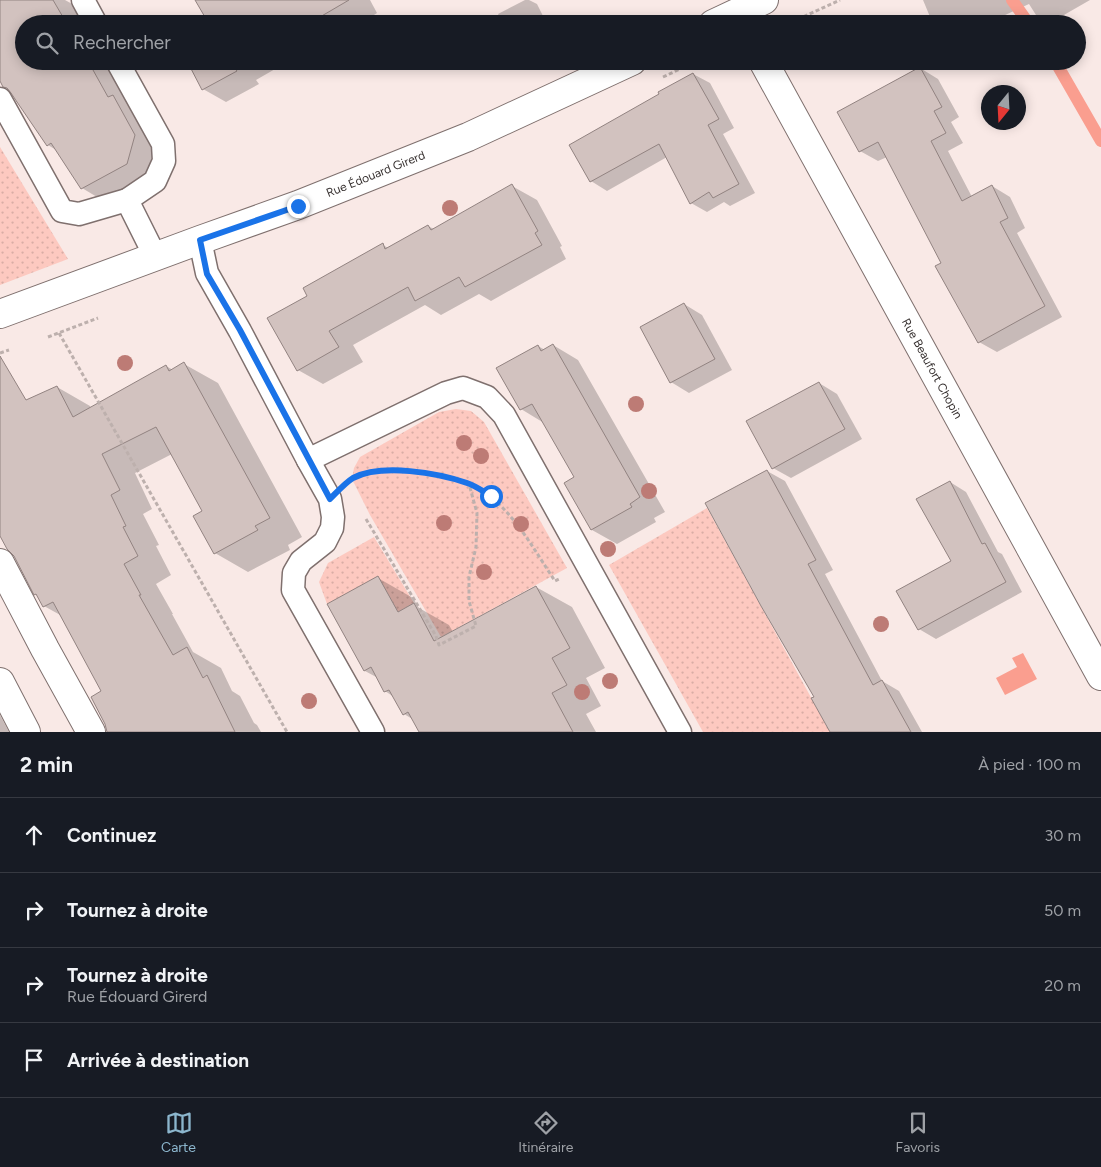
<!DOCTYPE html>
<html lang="fr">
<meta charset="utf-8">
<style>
body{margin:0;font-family:Figtree,sans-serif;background:#20242c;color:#f1f3f6}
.compass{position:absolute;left:981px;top:85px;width:45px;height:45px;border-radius:50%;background:#171b24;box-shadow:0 2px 12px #0003;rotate:198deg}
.stop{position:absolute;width:15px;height:15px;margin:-11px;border:4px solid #1a73e8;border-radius:50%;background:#fff}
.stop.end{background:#1a73e8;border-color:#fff;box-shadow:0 1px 5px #0008}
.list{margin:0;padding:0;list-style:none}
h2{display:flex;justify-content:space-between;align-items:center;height:65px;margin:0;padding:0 20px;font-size:21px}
h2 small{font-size:16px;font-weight:400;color:#9ea1a6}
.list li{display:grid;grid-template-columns:32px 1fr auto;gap:15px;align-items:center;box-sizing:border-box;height:75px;padding:0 20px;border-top:1px solid #363941}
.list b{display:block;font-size:19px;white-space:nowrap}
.list p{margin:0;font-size:16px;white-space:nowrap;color:#9ea1a6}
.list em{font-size:16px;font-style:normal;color:#9ea1a6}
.icon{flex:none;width:28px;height:28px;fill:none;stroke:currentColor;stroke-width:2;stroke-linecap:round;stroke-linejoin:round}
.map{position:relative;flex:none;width:1101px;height:732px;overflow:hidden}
.search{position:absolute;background:#171b24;box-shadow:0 2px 12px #0003;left:15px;right:15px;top:15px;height:55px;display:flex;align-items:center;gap:12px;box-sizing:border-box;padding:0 18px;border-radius:28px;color:#9ea1a6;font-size:19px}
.sheet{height:365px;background:#171b24}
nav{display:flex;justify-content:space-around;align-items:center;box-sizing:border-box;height:70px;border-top:1px solid #363941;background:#171b24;font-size:14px;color:#9ea1a6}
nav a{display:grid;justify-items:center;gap:2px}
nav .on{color:#8cb6cd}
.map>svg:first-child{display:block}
</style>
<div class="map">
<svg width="1101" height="732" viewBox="0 0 1101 732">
<defs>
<pattern id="grass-dots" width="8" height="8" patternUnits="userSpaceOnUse" patternTransform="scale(1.25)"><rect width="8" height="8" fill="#fdc9c0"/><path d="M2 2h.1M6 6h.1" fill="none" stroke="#d9ada5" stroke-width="1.8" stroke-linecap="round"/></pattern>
</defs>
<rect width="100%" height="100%" fill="#f9e9e6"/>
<g fill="url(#grass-dots)">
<path d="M 0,147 L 68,259 L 0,285 Z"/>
<path d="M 456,409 L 471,411 L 484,422 L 567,568 L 441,637 L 370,515 L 352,479 L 354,468 L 360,457 L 439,412 Z"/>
<path d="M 707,508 L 830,732 L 703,732 L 609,565 Z"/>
<path d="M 374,537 L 414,603 L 398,612 L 327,604 L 319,582 L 328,563 Z"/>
</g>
<path fill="#fa9e8f" d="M 1023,653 L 1037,679 L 1005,695 L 996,678 L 1017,667 L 1012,658 Z"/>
<g fill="#0003">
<path d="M 4,0 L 65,0 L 83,10 L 90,24 L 24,24 L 24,61 L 118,61 L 170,156 L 117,209 L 82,188 L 56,150 L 48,145 L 0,68 L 0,2 Z"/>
<path d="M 197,0 L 370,0 L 377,13 L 360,24 L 210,24 Z"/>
<path d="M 525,0 L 529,0 L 537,4 L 547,24 L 503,24 L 498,14 Z"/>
<path d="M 923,0 L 1090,0 L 1050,23 L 1036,15 L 1029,4 L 986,24 L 933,24 Z"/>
<path d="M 188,61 L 289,61 L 256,80 L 259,84 L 226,102 L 203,89 Z"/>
<path d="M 920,68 L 938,79 L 959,117 L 951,122 L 963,143 L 948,151 L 972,197 L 992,186 L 1010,197 L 1025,228 L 1017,233 L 1062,317 L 997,352 L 979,342 L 942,263 L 887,157 L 878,161 L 860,151 Z"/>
<path d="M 693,74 L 710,83 L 734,128 L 723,134 L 755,193 L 730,206 L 724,202 L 707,212 L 691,203 L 667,157 L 607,191 L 591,181 L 571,145 L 661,94 Z"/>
<path d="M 512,186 L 537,200 L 562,246 L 560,247 L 566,259 L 491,301 L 479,294 L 441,315 L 425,305 L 353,345 L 363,362 L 323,384 L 298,370 L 309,296 L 383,245 L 388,248 L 428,226 L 434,229 Z"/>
<path d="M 684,304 L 702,315 L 732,370 L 689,393 L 671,382 Z"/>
<path d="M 553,345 L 578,360 L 665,512 L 654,518 L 656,522 L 617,544 L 592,530 L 565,483 L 575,477 L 544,423 L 521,409 L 538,346 L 545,350 Z"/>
<path d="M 184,364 L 218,383 L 302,537 L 288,545 L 290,550 L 248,572 L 215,553 L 204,511 L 172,454 L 135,473 L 152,509 L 143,514 L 159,545 L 156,546 L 171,575 L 156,584 L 173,614 L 172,614 L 193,652 L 221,668 L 232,691 L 240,696 L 254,723 L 257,725 L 261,732 L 107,732 L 103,691 L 62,616 L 44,606 L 38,596 L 35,594 L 15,555 L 0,533 L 0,416 L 57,387 L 90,406 L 91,408 L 166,366 L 173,370 Z"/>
<path d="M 819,383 L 837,394 L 862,439 L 791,478 L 773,468 Z"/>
<path d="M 767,471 L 785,481 L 833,570 L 825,574 L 882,681 L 899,691 L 922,732 L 831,732 L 816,697 Z"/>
<path d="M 950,482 L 966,492 L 998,552 L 1002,554 L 1022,592 L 936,639 L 919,629 L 953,562 Z"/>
<path d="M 378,578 L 413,598 L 419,608 L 449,625 L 453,632 L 536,587 L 572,607 L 605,668 L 586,678 L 601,706 L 586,714 L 596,732 L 421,732 L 414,720 L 404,714 L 394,697 L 385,691 L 378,678 L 365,671 Z"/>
<path d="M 0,715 L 9,732 L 0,732 Z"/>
</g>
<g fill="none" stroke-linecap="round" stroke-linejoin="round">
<g stroke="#fa9e8f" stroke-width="12">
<path d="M 1012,0 L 1029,24"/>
<path d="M 1055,61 L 1101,141"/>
</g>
</g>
<g fill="#d2c2bf" stroke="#928381">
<path d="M 0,0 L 53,0 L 67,24 L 24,24 L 24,61 L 88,61 L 108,97 L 113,95 L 135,135 L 127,164 L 81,189 L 51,143 L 47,146 L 17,102 L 11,93 L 7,88 L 3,87 L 0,81 Z"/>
<path d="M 195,0 L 349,0 L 308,24 L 209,24 Z"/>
<path d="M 187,61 L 243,61 L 234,67 L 237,71 L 202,90 Z"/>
<path d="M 920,67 L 942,107 L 934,111 L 946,133 L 931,141 L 962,201 L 992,185 L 1008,218 L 1000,222 L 1045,306 L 978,343 L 935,266 L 941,263 L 878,142 L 859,152 L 837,112 Z"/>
<path d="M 693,73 L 719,119 L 708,125 L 739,184 L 713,198 L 709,192 L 690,204 L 659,144 L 590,182 L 569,145 L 659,94 L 658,92 Z"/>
<path d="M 512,184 L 538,231 L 535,233 L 542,245 L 465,287 L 459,277 L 415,301 L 408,287 L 329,331 L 339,347 L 297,371 L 267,318 L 307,296 L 303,288 L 383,243 L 385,249 L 428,225 L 431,230 Z"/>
<path d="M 684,303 L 715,359 L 670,383 L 640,327 Z"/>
<path d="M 553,344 L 640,497 L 630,504 L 632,507 L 591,530 L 564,483 L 574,477 L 532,404 L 520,410 L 496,368 L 538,345 L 541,351 Z"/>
<path d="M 0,356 L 26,400 L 57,386 L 73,417 L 166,365 L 169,371 L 184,362 L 270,518 L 255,526 L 258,530 L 214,554 L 193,516 L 202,511 L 156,427 L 102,454 L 120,490 L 111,495 L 126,526 L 123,527 L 138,556 L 124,564 L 141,595 L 139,595 L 173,655 L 187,647 L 203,678 L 207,675 L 235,732 L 107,732 L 105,724 L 91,697 L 101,691 L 53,602 L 43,607 L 36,594 L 34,595 L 14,556 L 7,549 L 0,536 Z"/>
<path d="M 819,382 L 845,429 L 772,469 L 746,421 Z"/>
<path d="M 767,470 L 816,560 L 808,564 L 873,685 L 882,680 L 911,732 L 830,732 L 811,698 L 814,697 L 761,606 L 705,503 Z"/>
<path d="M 950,481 L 982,544 L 985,543 L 1006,582 L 918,630 L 896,591 L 951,561 L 916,499 Z"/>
<path d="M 378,576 L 398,612 L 414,603 L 434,641 L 536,586 L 570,648 L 552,658 L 567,685 L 552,693 L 573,732 L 419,732 L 408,712 L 403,715 L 389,690 L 384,692 L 371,667 L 364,671 L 327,604 Z"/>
</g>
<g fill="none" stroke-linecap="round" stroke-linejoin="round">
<defs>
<g id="lane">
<path d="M 83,0 L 96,24"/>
<path d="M 0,99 L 62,211 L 79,214 L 127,200 L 155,181 L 164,161 L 163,144 L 117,61"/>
<path d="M 127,200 L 155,256"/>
<path d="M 200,240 L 207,273 L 240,331 L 308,460 L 446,393 L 463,388 L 487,397 L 504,415 L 680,732"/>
<path d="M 308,460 L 330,499 L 333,517 L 332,528 L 325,542 L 301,561 L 294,573 L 293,590 L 373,732"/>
</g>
<g id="street">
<path d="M 713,24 L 764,0"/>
<path id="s1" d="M 763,61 L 1101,676"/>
<path id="s2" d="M 0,314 L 200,240 L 298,205 L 468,137 L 632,61"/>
<path d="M 0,563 L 45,649 L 91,732"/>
<path d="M 0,682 L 26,732"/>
</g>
</defs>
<use href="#lane" stroke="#7f706e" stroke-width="25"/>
<use href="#street" stroke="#7f706e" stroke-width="30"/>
<g stroke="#bdb0ad" stroke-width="3" stroke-dasharray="4 2.5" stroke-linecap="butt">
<path d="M 792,22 L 840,0"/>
<path d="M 663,77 L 697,61"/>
<path d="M 59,333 L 287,732"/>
<path d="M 48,337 L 98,318"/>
<path d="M 0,353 L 9,350"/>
<path d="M 356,477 C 376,470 396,470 417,472 C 434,474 453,477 469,484 C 508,500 532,547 555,581 L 559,579"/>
<path d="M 366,519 L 436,636 L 439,645 L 476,626 L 469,601 L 469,577 L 476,547 L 477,513 L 469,484"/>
</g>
<use href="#lane" stroke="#fff" stroke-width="22"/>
<use href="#street" stroke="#fff" stroke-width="28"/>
</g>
<g fill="#bd7b75">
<circle cx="450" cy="208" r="8"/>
<circle cx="125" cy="363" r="8"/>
<circle cx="636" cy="404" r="8"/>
<circle cx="464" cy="443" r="8"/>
<circle cx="481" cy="456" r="8"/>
<circle cx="649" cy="491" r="8"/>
<circle cx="444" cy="523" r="8"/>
<circle cx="521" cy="524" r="8"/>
<circle cx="608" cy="549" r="8"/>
<circle cx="484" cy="572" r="8"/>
<circle cx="881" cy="624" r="8"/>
<circle cx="610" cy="681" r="8"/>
<circle cx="582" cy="692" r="8"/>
<circle cx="309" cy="701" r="8"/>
</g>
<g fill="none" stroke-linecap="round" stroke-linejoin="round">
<path stroke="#1a73e8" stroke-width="6" d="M 298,206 L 200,240 L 207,274 L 240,330 L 330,499 C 337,492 345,483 353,478 C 382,463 438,473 467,483 C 476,486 484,492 491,496"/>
</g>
<g text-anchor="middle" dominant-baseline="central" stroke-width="4.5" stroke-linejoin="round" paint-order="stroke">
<g font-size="12" fill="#373130" stroke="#fdf9f9">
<text stroke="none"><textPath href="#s2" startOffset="401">Rue Édouard Girerd</textPath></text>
<text stroke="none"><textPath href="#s1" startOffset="351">Rue Beaufort Chopin</textPath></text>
</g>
</g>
</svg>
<svg class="compass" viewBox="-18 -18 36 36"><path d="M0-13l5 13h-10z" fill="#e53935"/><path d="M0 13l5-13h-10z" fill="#9ea1a6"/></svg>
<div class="stop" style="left:491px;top:496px"></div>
<div class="stop end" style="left:298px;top:206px"></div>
<div class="search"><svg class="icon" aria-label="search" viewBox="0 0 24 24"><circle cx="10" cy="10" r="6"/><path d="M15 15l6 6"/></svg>Rechercher</div>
</div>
<section class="sheet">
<h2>2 min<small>À pied · 100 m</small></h2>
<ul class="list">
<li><svg class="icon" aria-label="ahead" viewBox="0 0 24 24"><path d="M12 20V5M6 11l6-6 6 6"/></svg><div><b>Continuez</b></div><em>30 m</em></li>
<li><svg class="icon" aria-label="right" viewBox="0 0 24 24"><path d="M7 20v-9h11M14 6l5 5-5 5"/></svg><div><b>Tournez à droite</b></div><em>50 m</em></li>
<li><svg class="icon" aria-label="right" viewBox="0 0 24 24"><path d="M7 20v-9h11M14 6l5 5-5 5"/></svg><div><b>Tournez à droite</b><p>Rue Édouard Girerd</p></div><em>20 m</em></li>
<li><svg class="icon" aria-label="arrive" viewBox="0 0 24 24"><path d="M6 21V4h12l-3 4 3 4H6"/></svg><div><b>Arrivée à destination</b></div></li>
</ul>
</section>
<nav>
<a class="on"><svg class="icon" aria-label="map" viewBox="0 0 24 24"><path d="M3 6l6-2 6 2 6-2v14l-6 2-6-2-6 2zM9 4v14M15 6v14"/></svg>Carte</a>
<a><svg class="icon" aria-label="directions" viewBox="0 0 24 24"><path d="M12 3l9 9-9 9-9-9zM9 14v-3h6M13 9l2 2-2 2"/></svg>Itinéraire</a>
<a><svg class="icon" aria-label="saved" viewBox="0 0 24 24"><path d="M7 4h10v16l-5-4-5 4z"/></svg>Favoris</a>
</nav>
